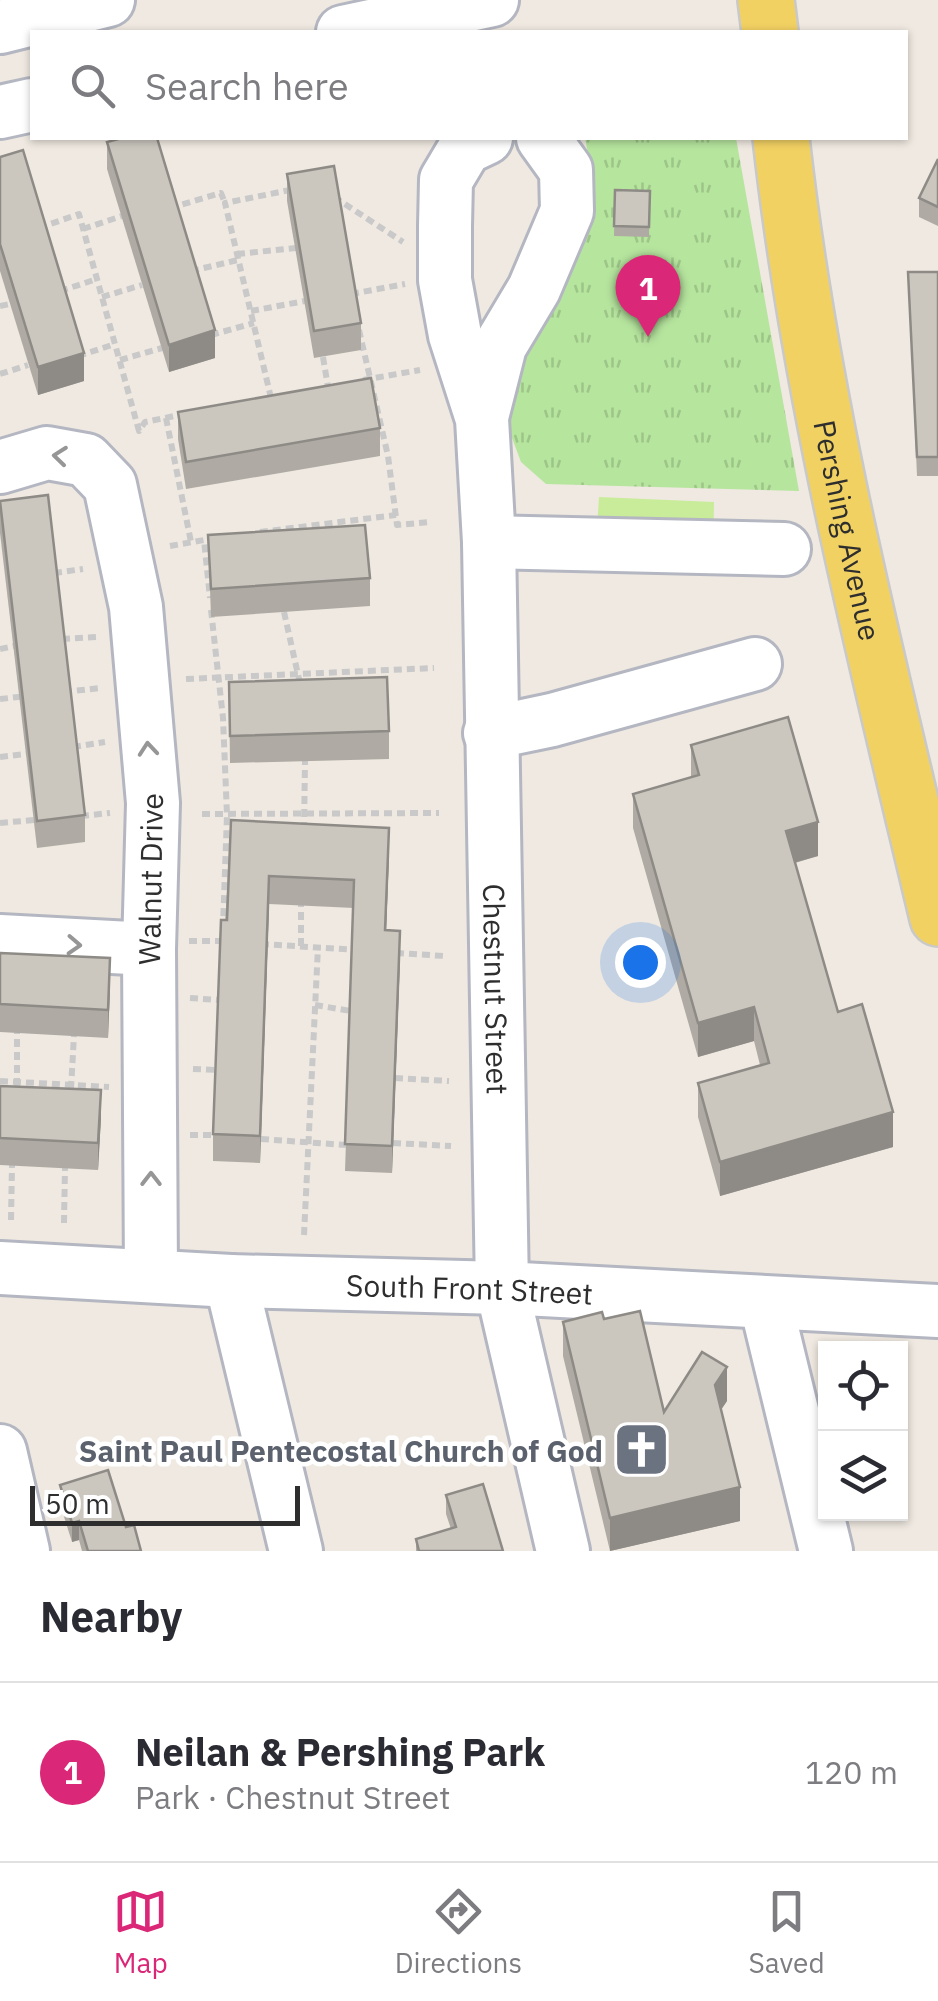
<!DOCTYPE html>
<meta charset="utf-8">
<style>
body{margin:0;font-family:"IBM Plex Sans",sans-serif;background:#f7f7f7;color:#2b2b33}
.controls{position:absolute;right:30px;bottom:30px;display:grid;overflow:hidden;border-radius:0px;box-shadow:0 2px 8px #0004}
.controls button{width:90px;height:90px;display:grid;place-items:center;padding:0;border:0;border-bottom:2px solid #e1e1e2;background:#fff;color:#2b2b33;font:50px sans-serif}
.scale{position:absolute;left:30px;bottom:25px;width:270px;box-sizing:border-box;padding-left:10px;border:5px solid #2e2e2e;border-top:0;font-size:28px;line-height:35px;white-space:nowrap;color:#2e2e2e;-webkit-text-stroke:8px #fff;paint-order:stroke}
.you{position:absolute;left:640px;top:962px;width:35px;height:35px;margin:-25px;border:8px solid #fff;border-radius:50%;background:#1a73e8;box-shadow:0 0 0 15px #1a73e833}
.badge{display:grid;place-items:center;width:65px;height:65px;border-radius:50%;background:#db2777;color:#fff;font-size:32px;font-weight:700}
.pin{position:absolute;translate:-50% -82px;filter:drop-shadow(0 2px 5px #0008)}
.pin::after{content:'';position:absolute;top:52px;width:35px;height:30px;background:inherit;clip-path:polygon(0 0,100% 0,50% 100%)}
.list{margin:0;padding:0;list-style:none}
h2{display:flex;justify-content:space-between;align-items:center;height:130px;margin:0;padding:0 40px;font-size:42px}
h2 small{font-size:32px;font-weight:400;color:#7c7c81}
.list li{display:grid;grid-template-columns:65px 1fr auto;gap:30px;align-items:center;box-sizing:border-box;height:180px;padding:0 40px;border-top:2px solid #e1e1e2}
.list b{display:block;font-size:38px;white-space:nowrap}
.list p{margin:0;font-size:32px;white-space:nowrap;color:#7c7c81}
.list em{font-size:32px;font-style:normal;color:#7c7c81}
.icon{flex:none;width:55px;height:55px;fill:none;stroke:currentColor;stroke-width:2;stroke-linecap:round;stroke-linejoin:round}
.map{position:relative;flex:none;width:938px;height:1551px;overflow:hidden}
.search{position:absolute;background:#fff;box-shadow:0 2px 8px #0004;left:30px;right:30px;top:30px;height:110px;display:flex;align-items:center;gap:25px;box-sizing:border-box;padding:0 35px;border-radius:0px;color:#7c7c81;font-size:38px}
.sheet{height:310px;background:#fff}
nav{display:flex;justify-content:space-around;align-items:center;box-sizing:border-box;height:140px;border-top:2px solid #e1e1e2;background:#fff;font-size:28px;color:#7c7c81}
nav a{display:grid;justify-items:center;gap:5px}
nav .on{color:#db2777}
.map>svg:first-child{display:block}
</style>
<div class="map">
<svg width="938" height="1551" viewBox="0 0 938 1551">
<defs>
<pattern id="park-tufts" width="24" height="20" patternUnits="userSpaceOnUse" patternTransform="scale(2.5)"><rect width="24" height="20" fill="#b6e59e"/><path d="M3 7l-1-3M5 7V3M7 7l1-3M15 17l-1-3M17 17v-4M19 17l1-3" fill="none" stroke="#9dc588"/></pattern>
</defs>
<rect width="100%" height="100%" fill="#efe9e1"/>
<path fill="url(#park-tufts)" d="M 585,138 L 736,138 L 799,491 L 546,484 L 521,462 L 508,427 L 510,362 L 537,311 L 593,180 Z"/>
<path fill="#c9ec9a" d="M 599,497 L 714,502 L 713,566 L 595,559 Z"/>
<g fill="none" stroke-linecap="round" stroke-linejoin="round">
<defs>
<g id="minor">
<path d="M 0,27 L 108,0"/>
<path d="M 343,32 L 492,0"/>
<path d="M 0,112 L 32,105"/>
<path id="s1" d="M 486,138 L 465,148 L 446,180 L 445,226 L 445,280 L 455,335 L 482,419 L 489,542 L 502,1288 L 563,1551"/>
<path d="M 482,417 L 500,346 L 534,289 L 567,211 L 566,170 L 543,138"/>
<path d="M 0,467 L 47,453 L 86,460 L 110,485 L 136,607 L 153,803 L 149,949 L 151,1276"/>
<path d="M 489,542 L 784,549"/>
<path d="M 490,733 L 552,720 L 755,664"/>
<path d="M 0,941 L 149,949"/>
<path id="s2" d="M 0,1268 L 231,1281 L 502,1288 L 938,1311"/>
<path d="M 231,1281 L 296,1551"/>
<path d="M 766,1304 L 826,1551"/>
<path d="M 0,1451 L 23,1551"/>
</g>
<g id="major">
<path d="M 766,0 L 770,32"/>
<path id="s3" d="M 781,138 C 811,405 876,657 938,918"/>
</g>
</defs>
<use href="#minor" stroke="#b4b7c1" stroke-width="58"/>
<use href="#major" stroke="#c9c9c9" stroke-width="60"/>
<g stroke="#c9c9c9" stroke-width="6" stroke-dasharray="8 5" stroke-linecap="butt">
<path d="M 334,197 L 403,242"/>
<path d="M 170,208 L 221,193 L 225,203"/>
<path d="M 39,228 L 79,214 L 139,431 L 145,422 L 184,414"/>
<path d="M 83,229 L 122,216"/>
<path d="M 237,254 L 296,248"/>
<path d="M 191,271 L 238,260"/>
<path d="M 60,291 L 97,279"/>
<path d="M 351,294 L 405,284"/>
<path d="M 102,297 L 142,285"/>
<path d="M 0,306 L 10,304"/>
<path d="M 251,311 L 305,301"/>
<path d="M 359,330 L 388,456 L 397,525 L 430,522"/>
<path d="M 211,335 L 254,323"/>
<path d="M 78,356 L 115,344"/>
<path d="M 323,357 L 328,387"/>
<path d="M 120,360 L 162,348"/>
<path d="M 0,374 L 28,365"/>
<path d="M 363,380 L 420,370"/>
<path d="M 271,398 L 225,203 L 295,189"/>
<path d="M 166,418 L 191,542"/>
<path d="M 260,532 L 396,515"/>
<path d="M 170,546 L 204,540 L 210,598"/>
<path d="M 54,573 L 83,569"/>
<path d="M 211,610 L 223,718 L 227,815 L 223,927"/>
<path d="M 284,612 L 301,688"/>
<path d="M 62,639 L 98,637"/>
<path d="M 0,649 L 14,646"/>
<path d="M 186,679 L 434,668"/>
<path d="M 64,692 L 101,688"/>
<path d="M 0,699 L 27,696"/>
<path d="M 73,747 L 105,742"/>
<path d="M 0,757 L 26,754"/>
<path d="M 202,814 L 439,813"/>
<path d="M 81,816 L 110,813"/>
<path d="M 0,823 L 34,820"/>
<path d="M 304,830 L 305,761"/>
<path d="M 189,941 L 222,941"/>
<path d="M 261,944 L 358,950"/>
<path d="M 301,946 L 301,905"/>
<path d="M 396,953 L 445,956"/>
<path d="M 190,998 L 219,1000"/>
<path d="M 315,1005 L 351,1011"/>
<path d="M 193,1069 L 217,1070"/>
<path d="M 395,1078 L 449,1081"/>
<path d="M 0,1081 L 109,1087"/>
<path d="M 17,1086 L 17,1032"/>
<path d="M 71,1089 L 74,1035"/>
<path d="M 190,1135 L 214,1135"/>
<path d="M 261,1139 L 346,1145"/>
<path d="M 393,1143 L 451,1146"/>
<path d="M 11,1220 L 12,1165"/>
<path d="M 64,1223 L 65,1168"/>
<path d="M 304,1235 L 318,947"/>
</g>
<use href="#minor" stroke="#fff" stroke-width="52"/>
<use href="#major" stroke="#f2d163" stroke-width="55"/>
</g>
<g fill="#afaba4">
<path d="M 107,142 L 215,358 L 169,372 L 107,169 Z"/>
<path d="M 0,157 L 84,381 L 38,395 L 0,271 Z"/>
<path d="M 938,159 L 938,226 L 919,217 L 919,198 Z"/>
<path d="M 287,174 L 361,323 L 361,350 L 314,358 L 287,201 Z"/>
<path d="M 615,190 L 650,191 L 649,237 L 614,236 Z"/>
<path d="M 908,272 L 938,272 L 938,476 L 917,476 Z"/>
<path d="M 178,412 L 380,428 L 380,456 L 186,489 L 178,439 Z"/>
<path d="M 0,501 L 85,815 L 85,842 L 37,848 L 0,533 Z"/>
<path d="M 208,535 L 370,578 L 370,606 L 211,617 Z"/>
<path d="M 229,682 L 389,731 L 389,759 L 230,763 Z"/>
<path d="M 691,745 L 818,856 L 795,863 L 838,1012 L 893,1147 L 720,1196 L 698,1117 L 698,1083 L 760,1065 L 754,1041 L 698,1057 L 633,828 L 633,794 L 691,777 Z"/>
<path d="M 231,820 L 389,855 L 386,930 L 400,958 L 392,1173 L 345,1171 L 354,908 L 269,904 L 260,1163 L 213,1161 L 213,1134 Z"/>
<path d="M 0,953 L 110,985 L 108,1038 L 0,1032 Z"/>
<path d="M 0,1086 L 101,1118 L 98,1170 L 0,1165 Z"/>
<path d="M 604,1319 L 664,1412 L 727,1401 L 721,1409 L 740,1521 L 610,1551 L 563,1356 L 563,1322 Z"/>
<path d="M 60,1485 L 126,1527 L 141,1551 L 82,1551 L 79,1540 L 72,1542 L 60,1504 Z"/>
<path d="M 446,1495 L 503,1551 L 416,1551 L 416,1539 L 451,1529 L 446,1514 Z"/>
</g>
<g fill="#8e8b86">
<path d="M 215,330 L 215,358 L 169,372 L 169,345 Z"/>
<path d="M 84,353 L 84,381 L 38,395 L 38,367 Z"/>
<path d="M 818,822 L 818,856 L 786,865 L 786,831 Z"/>
<path d="M 389,828 L 389,855 L 385,958 L 385,930 Z"/>
<path d="M 269,876 L 269,904 L 260,1163 L 260,1136 Z"/>
<path d="M 400,931 L 400,958 L 392,1173 L 392,1146 Z"/>
<path d="M 110,958 L 110,985 L 108,1038 L 108,1010 Z"/>
<path d="M 754,1007 L 754,1041 L 698,1057 L 698,1023 Z"/>
<path d="M 101,1090 L 101,1118 L 98,1170 L 98,1143 Z"/>
<path d="M 893,1112 L 893,1147 L 720,1196 L 720,1162 Z"/>
<path d="M 727,1367 L 727,1401 L 715,1419 L 715,1385 Z"/>
<path d="M 740,1487 L 740,1521 L 610,1551 L 610,1518 Z"/>
<path d="M 79,1521 L 79,1540 L 72,1542 L 72,1523 Z"/>
</g>
<g fill="#cbc7bf" stroke="#8e8b86" stroke-width="2.5">
<path d="M 122,138 L 157,138 L 215,330 L 169,345 L 107,142 Z"/>
<path d="M 23,150 L 84,353 L 38,367 L 0,244 L 0,157 Z"/>
<path d="M 938,159 L 938,207 L 919,198 Z"/>
<path d="M 334,166 L 361,323 L 314,331 L 287,174 Z"/>
<path d="M 615,190 L 650,191 L 649,227 L 614,226 Z"/>
<path d="M 908,272 L 938,272 L 938,457 L 917,457 Z"/>
<path d="M 371,378 L 380,428 L 186,462 L 178,412 Z"/>
<path d="M 48,495 L 85,815 L 37,821 L 0,501 Z"/>
<path d="M 365,525 L 370,578 L 211,589 L 208,535 Z"/>
<path d="M 387,677 L 389,731 L 230,736 L 229,682 Z"/>
<path d="M 788,717 L 818,822 L 786,831 L 838,1012 L 862,1004 L 893,1112 L 720,1162 L 698,1083 L 769,1063 L 754,1007 L 698,1023 L 633,794 L 699,775 L 691,745 Z"/>
<path d="M 231,820 L 389,828 L 385,930 L 400,931 L 392,1146 L 345,1144 L 354,880 L 269,876 L 260,1136 L 213,1134 L 221,920 L 227,920 Z"/>
<path d="M 0,953 L 110,958 L 108,1010 L 0,1004 Z"/>
<path d="M 0,1086 L 101,1090 L 98,1143 L 0,1138 Z"/>
<path d="M 640,1311 L 664,1412 L 702,1352 L 727,1367 L 715,1385 L 740,1487 L 610,1518 L 563,1322 L 602,1312 L 604,1319 Z"/>
<path d="M 108,1470 L 126,1527 L 134,1525 L 141,1551 L 88,1551 L 79,1521 L 72,1523 L 60,1485 Z"/>
<path d="M 483,1484 L 503,1551 L 419,1551 L 416,1539 L 456,1527 L 446,1495 Z"/>
</g>
<defs><path id="oneway-chevron" d="M-2-3.5L2.5 0L-2 3.5" fill="none" stroke-width="1.6" stroke-linecap="round" stroke-linejoin="round" transform="scale(2.5)"/></defs>
<g stroke="#969696">
<use href="#oneway-chevron" transform="translate(60 456) rotate(-174)"/>
<use href="#oneway-chevron" transform="translate(148 749) rotate(-95)"/>
<use href="#oneway-chevron" transform="translate(74 945) rotate(3)"/>
<use href="#oneway-chevron" transform="translate(151 1179) rotate(-90)"/>
</g>
<defs>
<symbol id="church-square" viewBox="-11 -11 22 22"><rect x="-9" y="-9" width="18" height="18" rx="4" fill="#6b7280" stroke="#fff"/><path d="M-1.2-6h2.4v3.5h3.3v2.4h-3.3V6h-2.4V-.1h-3.3v-2.4h3.3Z" fill="#fff"/></symbol>
</defs>
<g fill-rule="evenodd">
<use href="#church-square" x="610" y="1418" width="63" height="63"/>
</g>
<g text-anchor="middle" dominant-baseline="central" stroke-width="9" stroke-linejoin="round" paint-order="stroke">
<g font-size="30" fill="#2e2e2e" stroke="#fff">
<text stroke="none"><textPath href="#s3" startOffset="398">Pershing Avenue</textPath></text>
<text transform="translate(150 879) rotate(-89)">Walnut Drive</text>
<text stroke="none"><textPath href="#s1" startOffset="875">Chestnut Street</textPath></text>
<text stroke="none"><textPath href="#s2" startOffset="470">South Front Street</textPath></text>
</g>
<g font-size="30" font-weight="bold" fill="#5b616d" stroke="#fff" text-anchor="end">
<text x="603" y="1450">Saint Paul Pentecostal Church of God</text>
</g>
</g>
</svg>
<div class="controls">
<button><svg class="icon" aria-label="locate" viewBox="0 0 24 24"><circle cx="12" cy="12" r="6"/><path d="M12 2v4M12 18v4M2 12h4M18 12h4"/></svg></button>
<button><svg class="icon" aria-label="layers" viewBox="0 0 24 24"><path d="M12 4l9 5-9 5-9-5zM3 14l9 5 9-5"/></svg></button>
</div>
<div class="scale">50 m</div>
<div class="you"></div>
<div class="pin badge" style="left:648px;top:337px">1</div>
<div class="search"><svg class="icon" aria-label="search" viewBox="0 0 24 24"><circle cx="10" cy="10" r="6"/><path d="M15 15l6 6"/></svg>Search here</div>
</div>
<section class="sheet">
<h2>Nearby<small></small></h2>
<ul class="list">
<li><span class="badge">1</span><div><b>Neilan &amp; Pershing Park</b><p>Park · Chestnut Street</p></div><em>120 m</em></li>
</ul>
</section>
<nav>
<a class="on"><svg class="icon" aria-label="map" viewBox="0 0 24 24"><path d="M3 6l6-2 6 2 6-2v14l-6 2-6-2-6 2zM9 4v14M15 6v14"/></svg>Map</a>
<a><svg class="icon" aria-label="directions" viewBox="0 0 24 24"><path d="M12 3l9 9-9 9-9-9zM9 14v-3h6M13 9l2 2-2 2"/></svg>Directions</a>
<a><svg class="icon" aria-label="saved" viewBox="0 0 24 24"><path d="M7 4h10v16l-5-4-5 4z"/></svg>Saved</a>
</nav>
